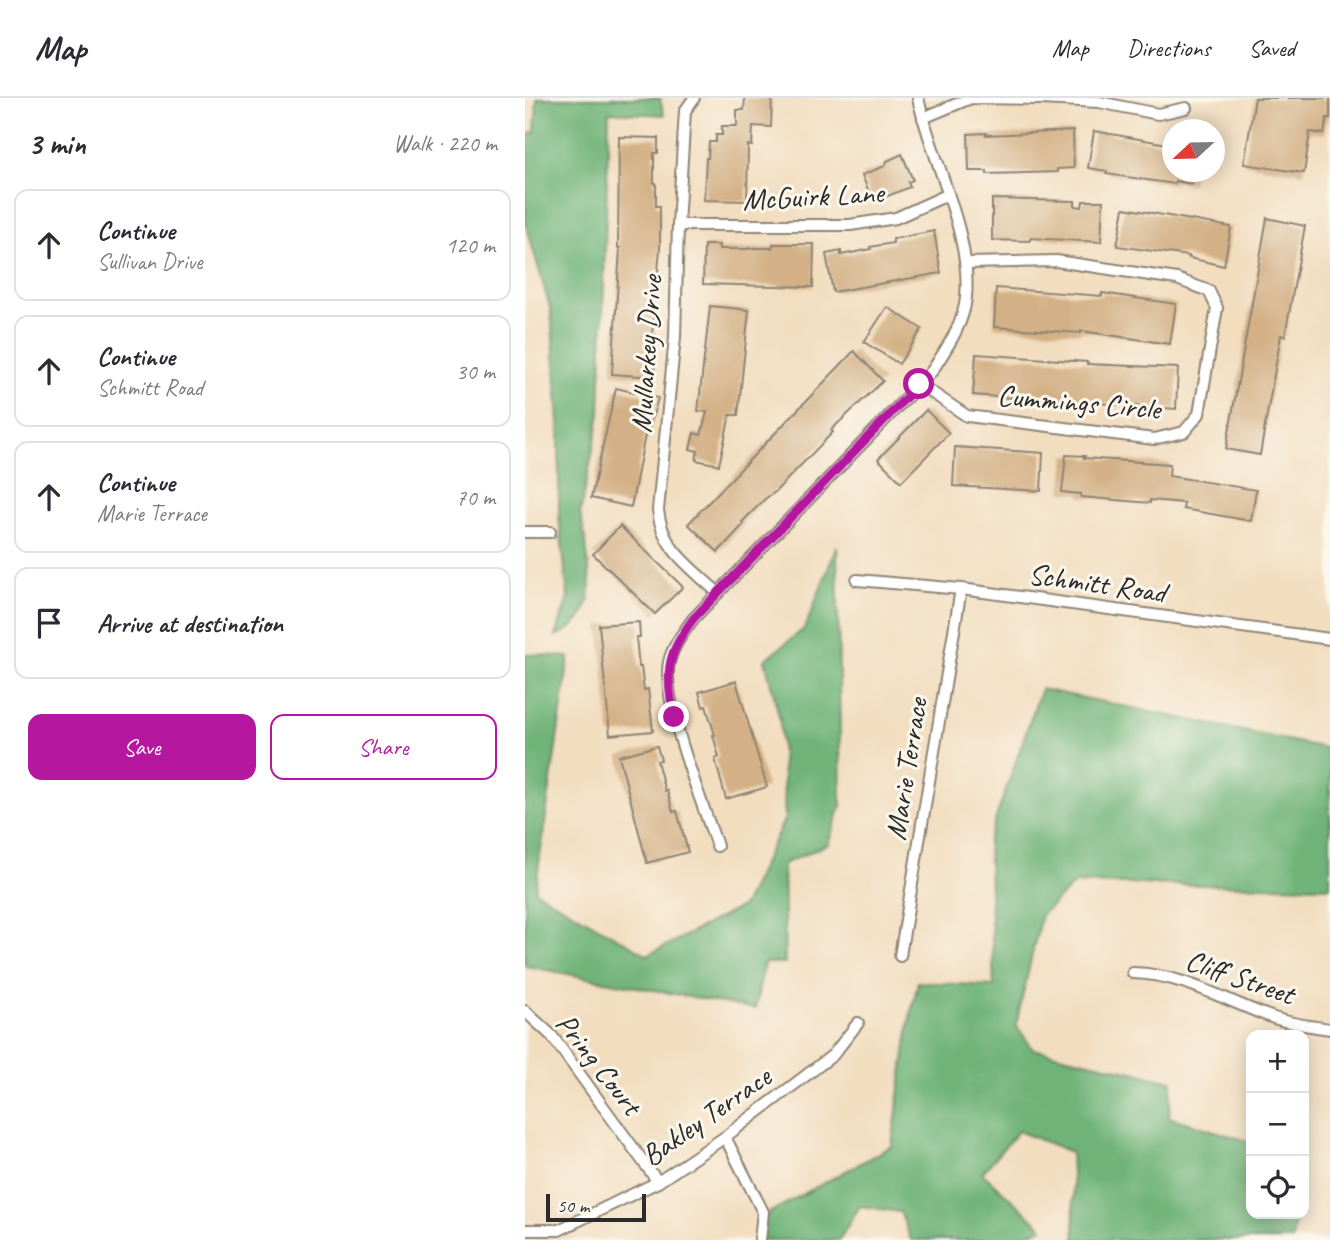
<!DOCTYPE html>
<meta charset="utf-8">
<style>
body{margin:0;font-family:Caveat,sans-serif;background:#f2f2f3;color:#2b2b33}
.controls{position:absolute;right:21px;bottom:21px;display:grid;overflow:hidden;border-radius:14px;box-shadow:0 4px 18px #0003}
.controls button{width:63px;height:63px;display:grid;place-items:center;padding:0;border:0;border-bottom:2px solid #e1e1e2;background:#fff;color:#2b2b33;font:35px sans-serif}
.compass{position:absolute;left:637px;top:21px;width:63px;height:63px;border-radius:50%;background:#fff;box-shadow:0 4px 18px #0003;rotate:248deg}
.scale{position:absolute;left:21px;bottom:18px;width:100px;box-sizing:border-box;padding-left:7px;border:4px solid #2b2b2b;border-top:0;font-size:19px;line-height:24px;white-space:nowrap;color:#2b2b2b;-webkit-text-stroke:5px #fbf7ec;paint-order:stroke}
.stop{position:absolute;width:21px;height:21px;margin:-16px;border:5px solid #b5179e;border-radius:50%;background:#fff}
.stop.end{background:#b5179e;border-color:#fff;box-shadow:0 2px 7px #0008}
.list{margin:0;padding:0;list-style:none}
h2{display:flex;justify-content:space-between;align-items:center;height:91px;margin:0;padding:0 28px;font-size:30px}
h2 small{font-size:23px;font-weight:400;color:#7c7c81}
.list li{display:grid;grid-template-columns:46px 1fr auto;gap:21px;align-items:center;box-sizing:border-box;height:112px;margin:0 14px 14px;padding:0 14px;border:2px solid #e1e1e2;border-radius:14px}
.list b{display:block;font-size:26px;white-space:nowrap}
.list p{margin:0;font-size:23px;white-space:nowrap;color:#7c7c81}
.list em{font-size:23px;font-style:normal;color:#7c7c81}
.actions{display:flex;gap:14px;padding:21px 28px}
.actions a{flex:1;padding:16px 0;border:2px solid #b5179e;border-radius:14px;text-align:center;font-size:24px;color:#b5179e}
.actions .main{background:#b5179e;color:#fff}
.icon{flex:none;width:38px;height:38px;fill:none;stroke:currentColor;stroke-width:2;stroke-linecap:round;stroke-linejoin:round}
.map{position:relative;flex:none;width:805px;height:1142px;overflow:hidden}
header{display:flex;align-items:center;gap:42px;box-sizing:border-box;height:98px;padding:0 35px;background:#fff;border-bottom:2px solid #e1e1e2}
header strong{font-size:33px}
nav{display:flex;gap:38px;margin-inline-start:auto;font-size:24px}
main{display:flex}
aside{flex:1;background:#fff}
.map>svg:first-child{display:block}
</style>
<header>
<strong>Map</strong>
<nav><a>Map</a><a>Directions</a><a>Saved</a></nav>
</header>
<main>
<aside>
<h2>3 min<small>Walk · 220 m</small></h2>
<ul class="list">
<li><svg class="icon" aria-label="ahead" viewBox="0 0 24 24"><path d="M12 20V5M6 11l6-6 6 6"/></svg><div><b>Continue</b><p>Sullivan Drive</p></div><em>120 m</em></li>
<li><svg class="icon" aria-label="ahead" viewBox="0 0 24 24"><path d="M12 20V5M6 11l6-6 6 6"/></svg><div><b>Continue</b><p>Schmitt Road</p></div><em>30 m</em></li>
<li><svg class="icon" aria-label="ahead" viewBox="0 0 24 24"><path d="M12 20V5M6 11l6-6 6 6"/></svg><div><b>Continue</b><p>Marie Terrace</p></div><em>70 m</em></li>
<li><svg class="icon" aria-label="arrive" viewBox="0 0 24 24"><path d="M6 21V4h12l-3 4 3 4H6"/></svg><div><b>Arrive at destination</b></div></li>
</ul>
<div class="actions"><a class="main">Save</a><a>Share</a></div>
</aside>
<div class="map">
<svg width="805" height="1142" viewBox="0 0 805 1142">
<rect width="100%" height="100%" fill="#fbf7ec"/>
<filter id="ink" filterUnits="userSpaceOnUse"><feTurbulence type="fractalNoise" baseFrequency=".0143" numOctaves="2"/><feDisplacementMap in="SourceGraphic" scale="14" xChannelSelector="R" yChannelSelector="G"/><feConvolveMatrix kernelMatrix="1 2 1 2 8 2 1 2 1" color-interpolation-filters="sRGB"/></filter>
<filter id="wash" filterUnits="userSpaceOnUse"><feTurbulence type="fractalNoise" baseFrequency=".00686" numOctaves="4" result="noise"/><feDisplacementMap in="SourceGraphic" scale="28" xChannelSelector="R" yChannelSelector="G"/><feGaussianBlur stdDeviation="1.57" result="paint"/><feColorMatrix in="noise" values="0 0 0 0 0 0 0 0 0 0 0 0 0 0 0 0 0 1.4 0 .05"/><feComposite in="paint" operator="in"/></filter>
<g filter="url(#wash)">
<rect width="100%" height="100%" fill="#f2ddbf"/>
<g fill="#70b378" stroke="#4e6f52" stroke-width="2">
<path d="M 12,0 L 135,0 L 139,17 L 84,14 L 75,316 L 55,417 C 60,431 68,491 63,504 C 57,522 48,531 31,538 L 43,499 L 34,419 L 34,324 L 26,213 L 0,123 L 0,36 L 10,34 Z"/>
<path d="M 312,448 L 316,708 L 303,746 L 258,766 L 260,865 L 239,865 L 230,911 L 0,868 L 0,556 L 44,559 L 10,793 L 123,857 L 218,808 L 260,720 L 255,622 L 240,562 L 280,530 Z"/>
<path d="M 516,591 L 805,651 L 805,789 L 550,785 L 516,817 L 491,927 L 508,951 L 647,983 L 644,1019 L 726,1044 L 726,1116 L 771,1116 L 767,1142 L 550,1142 L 546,1054 L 493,1033 L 457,1075 L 518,1130 L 485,1142 L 386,1142 L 375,1114 L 335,1108 L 314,1142 L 237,1142 L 242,1116 L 367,1048 L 385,919 L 393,884 L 469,888 L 463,743 Z"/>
</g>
<g id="blocks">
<g fill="#d3b085">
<path d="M 220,0 L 247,0 L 246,29 L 228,28 L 227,48 L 223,47 L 222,103 L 179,102 L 181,60 L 183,60 L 184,44 L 191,44 L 191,37 L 197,37 L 197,28 L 212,28 L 212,12 L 219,12 Z"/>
<path d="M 730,0 L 805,0 L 805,20 L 802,20 L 799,36 L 785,34 L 779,75 L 719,66 Z"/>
<path d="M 548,33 L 549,70 L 532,71 L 532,74 L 462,76 L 462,73 L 444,73 L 443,36 L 462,35 L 461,37 Z"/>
<path d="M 569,33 L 648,47 L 648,74 L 669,74 L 667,86 L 650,83 L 649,86 L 581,76 L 582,73 L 563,70 Z"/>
<path d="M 94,39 L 133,40 L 133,55 L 129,55 L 129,85 L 131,85 L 131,108 L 135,108 L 135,150 L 132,184 L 129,184 L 126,214 L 129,214 L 127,237 L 131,237 L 129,279 L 87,276 L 95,150 L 93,150 Z"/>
<path d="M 377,56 L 388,82 L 383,84 L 385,89 L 348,104 L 337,77 L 360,68 L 362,63 Z"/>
<path d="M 467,101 L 550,103 L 550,108 L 557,109 L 558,103 L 578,103 L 576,144 L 505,140 L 505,143 L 467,142 Z"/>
<path d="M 599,110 L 706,129 L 699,168 L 664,160 L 664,158 L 592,148 Z"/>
<path d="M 742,120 L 780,128 L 760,238 L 756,237 L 735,357 L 701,351 Z"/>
<path d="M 409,133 L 416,175 L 308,194 L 301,156 L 316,153 L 316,157 L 346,151 L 345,149 L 368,145 L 368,141 Z"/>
<path d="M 248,146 L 289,146 L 288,189 L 178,186 L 179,147 L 194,147 L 194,151 L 224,151 L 224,150 L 247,150 Z"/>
<path d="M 471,190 L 577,198 L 577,195 L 651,206 L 645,246 L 556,233 L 556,235 L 469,229 Z"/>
<path d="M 185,208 L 224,212 L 213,317 L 205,317 L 194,367 L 171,362 L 173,353 L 165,351 L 169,335 L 176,337 L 182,314 L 173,313 Z"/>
<path d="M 362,209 L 397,231 L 374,266 L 339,244 Z"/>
<path d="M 329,253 L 358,283 L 306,332 L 308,334 L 250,394 L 241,400 L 217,424 L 219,426 L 193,454 L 163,426 Z"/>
<path d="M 451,256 L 562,264 L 562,266 L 653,270 L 651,311 L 558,304 L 545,305 L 545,303 L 487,297 L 486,300 L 448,297 Z"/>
<path d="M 91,290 L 133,300 L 122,338 L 120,337 L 106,409 L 66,400 Z"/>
<path d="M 401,312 L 424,335 L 376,384 L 353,361 Z"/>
<path d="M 430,349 L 518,355 L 516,393 L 428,388 Z"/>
<path d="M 541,357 L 560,358 L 559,360 L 645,366 L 644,378 L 731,392 L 726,423 L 658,411 L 659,405 L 625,402 L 625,405 L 556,399 L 556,396 L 537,394 Z"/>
<path d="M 95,428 L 158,489 L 130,516 L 68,456 Z"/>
<path d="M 114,524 L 115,539 L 111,539 L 114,569 L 116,569 L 119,592 L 123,591 L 128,633 L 85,637 L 74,527 Z"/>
<path d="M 211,583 L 242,689 L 201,701 L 190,661 L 194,659 L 188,637 L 190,637 L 181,608 L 178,609 L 174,594 Z"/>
<path d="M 132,648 L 136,662 L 132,663 L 140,693 L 142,692 L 148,714 L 152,713 L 163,754 L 122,765 L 94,658 Z"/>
</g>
</g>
</g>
<g filter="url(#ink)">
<use href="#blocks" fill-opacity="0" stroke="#8e8475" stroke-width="2"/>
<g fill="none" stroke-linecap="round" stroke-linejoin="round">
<defs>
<g id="street">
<path d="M 169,0 L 160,13 L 153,127 L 150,239 L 133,412 C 137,452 165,468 193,495"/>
<path d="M 398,20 L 446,0 L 516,1 L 574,4 L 633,16 L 661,10"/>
<path d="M 153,127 L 325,127 L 371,120 L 422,97"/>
<path d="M 394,286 L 442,318 L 629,341 L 659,334 L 674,316 L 692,210 L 684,193 L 652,181 L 531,163 L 441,165"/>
<path d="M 0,434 L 25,434"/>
<path d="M 332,482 L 436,491 L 805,541"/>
<path d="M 192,748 C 178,706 136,604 144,564 C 148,547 159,534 168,521 L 407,273 C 421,251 439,226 441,199 C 447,136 407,63 393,0"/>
<path d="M 375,858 L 436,491"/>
<path d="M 608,875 C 657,876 701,903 746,919 C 765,926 786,928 805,931"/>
<path d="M 0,913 L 27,938 L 133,1084"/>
<path d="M 200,1039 L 238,1114 L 235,1142"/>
<path d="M 0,1132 L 34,1132 L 133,1084 L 200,1039 L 308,957 L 333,925"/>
</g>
</defs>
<use href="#street" stroke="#8e8475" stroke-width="14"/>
<use href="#street" stroke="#fff" stroke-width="10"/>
</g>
</g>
<g fill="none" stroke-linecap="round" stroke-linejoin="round" filter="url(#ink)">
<path stroke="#b5179e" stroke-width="9" d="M 149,619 C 141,573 140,560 168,521 L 394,286"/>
</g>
<g text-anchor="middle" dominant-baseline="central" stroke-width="6" stroke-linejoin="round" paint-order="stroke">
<g font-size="30" fill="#2b2b2b" stroke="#fbf7ec">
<text transform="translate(288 98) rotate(-3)">McGuirk Lane</text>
<text transform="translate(121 256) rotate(-86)">Mullarkey Drive</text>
<text transform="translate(554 304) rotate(5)">Cummings Circle</text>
<text transform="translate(572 485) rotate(8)">Schmitt Road</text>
<text transform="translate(381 671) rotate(-81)">Marie Terrace</text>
<text transform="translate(715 879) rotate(19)">Cliff Street</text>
<text transform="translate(74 966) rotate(52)">Pring Court</text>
<text transform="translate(181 1018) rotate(-35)">Bakley Terrace</text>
</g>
</g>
</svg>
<div class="controls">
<button>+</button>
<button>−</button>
<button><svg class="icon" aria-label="locate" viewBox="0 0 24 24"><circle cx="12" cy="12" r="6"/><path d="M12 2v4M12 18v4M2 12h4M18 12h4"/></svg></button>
</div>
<svg class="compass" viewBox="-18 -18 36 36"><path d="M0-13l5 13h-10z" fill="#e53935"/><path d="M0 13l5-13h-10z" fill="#7c7c81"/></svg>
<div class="scale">50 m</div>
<div class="stop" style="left:394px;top:286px"></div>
<div class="stop end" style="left:149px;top:619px"></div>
</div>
</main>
